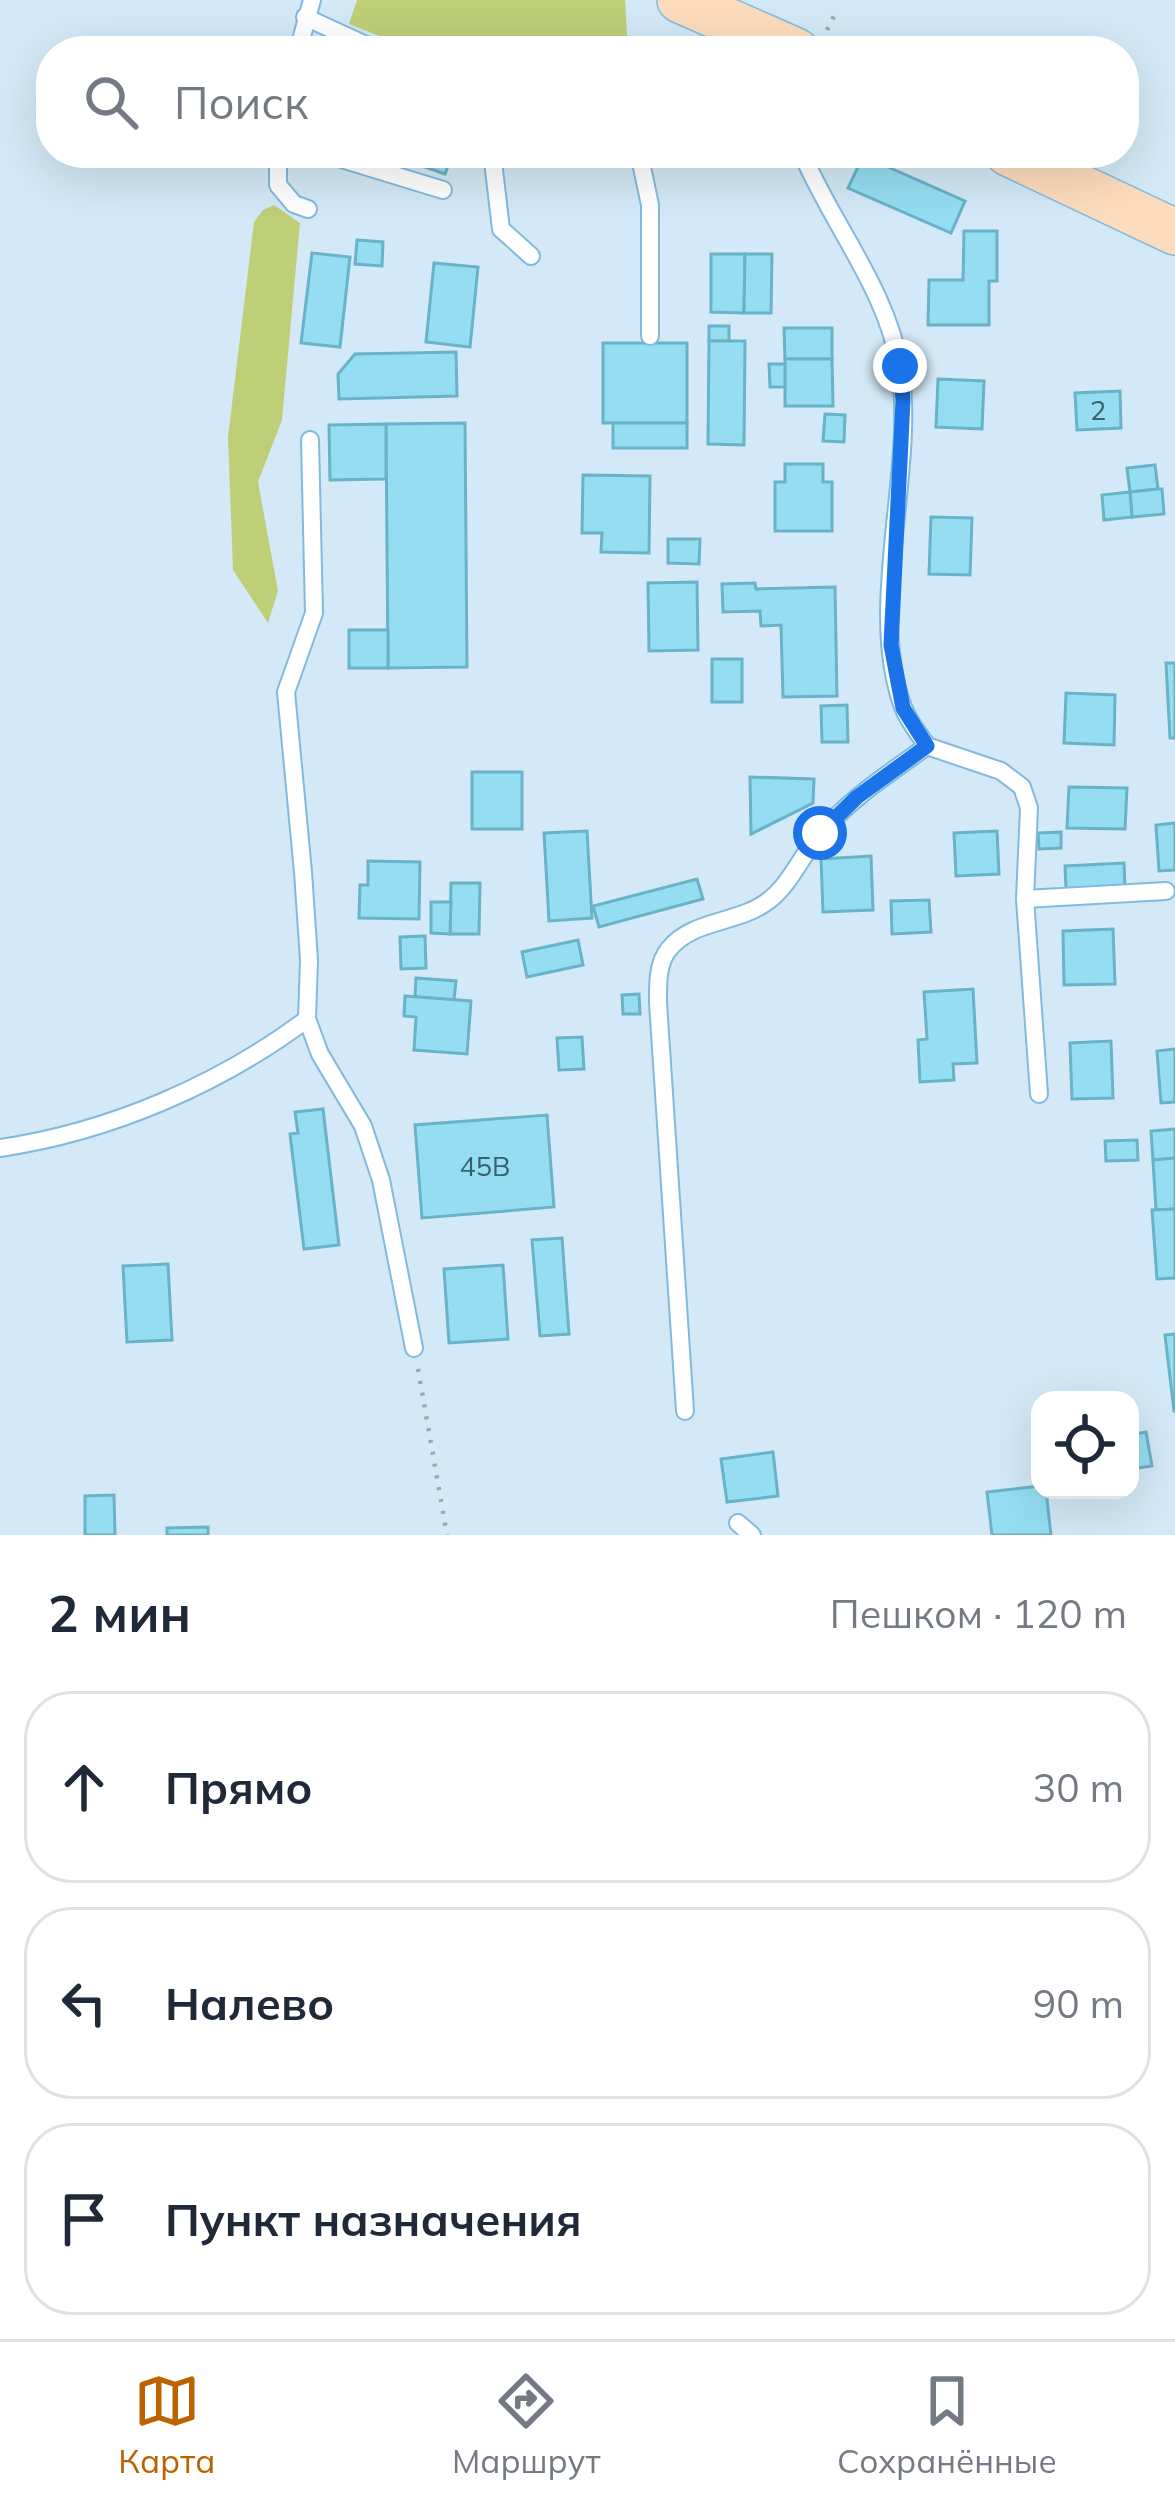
<!DOCTYPE html>
<html lang="ru">
<meta charset="utf-8">
<style>
body{margin:0;font-family:Mulish,sans-serif;background:#f2f2f3;color:#1f2937}
.controls{position:absolute;right:36px;bottom:36px;display:grid;overflow:hidden;border-radius:24px;box-shadow:0 12px 48px #0002}
.controls button{width:108px;height:108px;display:grid;place-items:center;padding:0;border:0;border-bottom:3px solid #e0e1e3;background:#fff;color:#1f2937;font:60px sans-serif}
.stop{position:absolute;width:36px;height:36px;margin:-27px;border:9px solid #1a73e8;border-radius:50%;background:#fff}
.stop.end{background:#1a73e8;border-color:#fff;box-shadow:0 3px 12px #0008}
.list{margin:0;padding:0;list-style:none}
h2{display:flex;justify-content:space-between;align-items:center;height:156px;margin:0;padding:0 48px;font-size:51px}
h2 small{font-size:39px;font-weight:400;color:#747a83}
.list li{display:grid;grid-template-columns:78px 1fr auto;gap:36px;align-items:center;box-sizing:border-box;height:192px;margin:0 24px 24px;padding:0 24px;border:3px solid #e0e1e3;border-radius:48px}
.list b{display:block;font-size:45px;white-space:nowrap}
.list em{font-size:39px;font-style:normal;color:#747a83}
.icon{flex:none;width:66px;height:66px;fill:none;stroke:currentColor;stroke-width:2;stroke-linecap:round;stroke-linejoin:round}
.map{position:relative;flex:none;width:1175px;height:1535px;overflow:hidden}
.search{position:absolute;background:#fff;box-shadow:0 12px 48px #0002;left:36px;right:36px;top:36px;height:132px;display:flex;align-items:center;gap:30px;box-sizing:border-box;padding:0 42px;border-radius:48px;color:#747a83;font-size:45px}
.sheet{height:804px;background:#fff}
nav{display:flex;justify-content:space-around;align-items:center;box-sizing:border-box;height:168px;border-top:3px solid #e0e1e3;background:#fff;font-size:33px;color:#747a83}
nav a{display:grid;justify-items:center;gap:6px}
nav .on{color:#bc6300}
.map>svg:first-child{display:block}
</style>
<div class="map">
<svg width="1175" height="1535" viewBox="0 0 1175 1535">
<rect width="100%" height="100%" fill="#d3e9f7"/>
<g fill="#bfcf77">
<path d="M 357,0 L 625,0 L 628,51 L 418,51 L 349,24 Z"/>
<path d="M 274,205 L 300,223 L 282,420 L 258,482 L 278,591 L 268,623 L 233,570 L 228,437 L 254,222 L 263,210 Z"/>
</g>
<g fill="#95def2" stroke="#6ab2c6" stroke-width="3">
<path d="M 430,153 L 450,160 L 445,174 L 425,167 Z"/>
<path d="M 863,156 L 965,201 L 951,233 L 848,188 Z"/>
<path d="M 964,231 L 997,231 L 997,281 L 989,281 L 989,325 L 928,325 L 929,280 L 963,280 Z"/>
<path d="M 357,240 L 383,242 L 382,266 L 355,264 Z"/>
<path d="M 312,253 L 350,257 L 340,347 L 301,343 Z"/>
<path d="M 711,254 L 745,254 L 744,313 L 711,312 Z"/>
<path d="M 745,254 L 772,254 L 771,313 L 744,313 Z"/>
<path d="M 434,263 L 478,267 L 470,347 L 426,342 Z"/>
<rect x="709" y="326" width="20" height="15"/>
<path d="M 784,328 L 832,328 L 832,359 L 785,359 Z"/>
<path d="M 709,341 L 745,341 L 744,445 L 708,444 Z"/>
<rect x="603" y="343" width="84" height="80"/>
<path d="M 456,352 L 457,396 L 339,399 L 338,374 L 355,354 Z"/>
<path d="M 785,359 L 832,359 L 833,406 L 785,406 Z"/>
<path d="M 769,364 L 785,364 L 785,387 L 770,387 Z"/>
<path d="M 938,379 L 984,381 L 982,429 L 936,427 Z"/>
<path d="M 1120,391 L 1121,428 L 1077,430 L 1075,393 Z"/>
<path d="M 825,414 L 845,415 L 844,442 L 823,441 Z"/>
<path d="M 465,423 L 467,667 L 388,668 L 386,424 Z"/>
<rect x="613" y="423" width="74" height="25"/>
<path d="M 386,424 L 386,479 L 330,480 L 329,425 Z"/>
<path d="M 785,464 L 823,464 L 823,482 L 832,482 L 832,531 L 775,531 L 775,482 L 785,482 Z"/>
<path d="M 1155,465 L 1158,489 L 1130,492 L 1127,468 Z"/>
<path d="M 583,475 L 650,476 L 649,553 L 601,552 L 602,533 L 582,533 Z"/>
<path d="M 1158,489 L 1162,489 L 1164,514 L 1132,517 L 1130,492 Z"/>
<path d="M 1130,492 L 1132,517 L 1104,520 L 1102,495 Z"/>
<path d="M 931,517 L 972,518 L 970,575 L 929,574 Z"/>
<path d="M 668,539 L 700,539 L 699,564 L 668,563 Z"/>
<path d="M 697,582 L 698,650 L 649,651 L 648,583 Z"/>
<path d="M 755,583 L 756,589 L 835,587 L 837,696 L 783,697 L 781,625 L 761,626 L 760,611 L 723,612 L 722,584 Z"/>
<rect x="349" y="630" width="39" height="38"/>
<rect x="712" y="659" width="30" height="43"/>
<path d="M 1166,663 L 1175,663 L 1175,738 L 1170,738 Z"/>
<path d="M 1066,693 L 1115,695 L 1114,745 L 1064,743 Z"/>
<path d="M 847,705 L 848,742 L 822,742 L 821,706 Z"/>
<rect x="472" y="772" width="50" height="57"/>
<path d="M 750,777 L 814,779 L 813,803 L 751,834 Z"/>
<path d="M 1069,787 L 1127,788 L 1125,829 L 1067,828 Z"/>
<path d="M 1175,823 L 1175,870 L 1159,871 L 1156,825 Z"/>
<path d="M 587,831 L 592,918 L 549,921 L 544,833 Z"/>
<path d="M 997,831 L 999,874 L 956,876 L 954,833 Z"/>
<path d="M 1061,832 L 1061,848 L 1039,849 L 1038,833 Z"/>
<path d="M 871,856 L 873,910 L 823,912 L 821,859 Z"/>
<path d="M 368,861 L 420,862 L 419,919 L 359,918 L 360,885 L 368,885 Z"/>
<path d="M 1124,863 L 1125,887 L 1066,890 L 1065,866 Z"/>
<path d="M 697,879 L 703,899 L 599,927 L 593,906 Z"/>
<path d="M 451,883 L 480,883 L 479,934 L 450,934 Z"/>
<path d="M 929,900 L 931,932 L 892,934 L 891,901 Z"/>
<path d="M 431,902 L 451,902 L 450,934 L 431,933 Z"/>
<path d="M 1113,929 L 1115,984 L 1064,985 L 1063,931 Z"/>
<path d="M 425,936 L 426,968 L 401,969 L 400,937 Z"/>
<path d="M 578,940 L 583,965 L 527,977 L 522,952 Z"/>
<path d="M 416,978 L 456,981 L 454,1000 L 415,997 Z"/>
<path d="M 973,989 L 977,1063 L 953,1064 L 954,1080 L 920,1082 L 918,1040 L 927,1039 L 924,992 Z"/>
<path d="M 639,994 L 640,1014 L 623,1014 L 622,995 Z"/>
<path d="M 405,996 L 471,1001 L 467,1054 L 414,1050 L 416,1017 L 404,1016 Z"/>
<path d="M 582,1037 L 584,1069 L 559,1070 L 557,1038 Z"/>
<path d="M 1111,1041 L 1113,1098 L 1072,1099 L 1070,1043 Z"/>
<path d="M 1175,1049 L 1175,1102 L 1161,1103 L 1157,1051 Z"/>
<path d="M 323,1109 L 339,1245 L 304,1249 L 290,1134 L 298,1133 L 295,1112 Z"/>
<path d="M 547,1115 L 554,1207 L 422,1218 L 415,1125 Z"/>
<path d="M 1175,1129 L 1175,1158 L 1153,1160 L 1151,1131 Z"/>
<path d="M 1137,1140 L 1138,1160 L 1106,1161 L 1105,1141 Z"/>
<path d="M 1175,1158 L 1175,1209 L 1156,1210 L 1153,1160 Z"/>
<path d="M 1175,1209 L 1175,1278 L 1157,1279 L 1152,1210 Z"/>
<path d="M 562,1238 L 569,1334 L 540,1336 L 532,1240 Z"/>
<path d="M 168,1264 L 172,1340 L 127,1342 L 123,1266 Z"/>
<path d="M 503,1265 L 508,1339 L 449,1343 L 444,1269 Z"/>
<path d="M 1175,1334 L 1175,1411 L 1174,1411 L 1165,1335 Z"/>
<path d="M 1146,1432 L 1152,1466 L 1130,1469 L 1130,1435 Z"/>
<path d="M 773,1452 L 778,1496 L 727,1502 L 721,1459 Z"/>
<path d="M 1040,1486 L 1040,1490 L 1046,1490 L 1051,1535 L 992,1535 L 987,1492 Z"/>
<path d="M 114,1495 L 115,1535 L 85,1535 L 85,1496 Z"/>
<path d="M 208,1527 L 208,1535 L 167,1535 L 167,1528 Z"/>
</g>
<g fill="none" stroke-linecap="round" stroke-linejoin="round">
<defs>
<g id="lane">
<path d="M 305,17 L 379,51"/>
<path d="M 298,51 L 312,0"/>
<path d="M 278,153 L 278,185 L 294,204 L 308,209"/>
<path d="M 336,153 L 335,157 L 443,190"/>
<path d="M 492,153 L 501,229 L 531,256"/>
<path d="M 639,153 L 650,205 L 650,336"/>
<path d="M 802,153 C 832,225 888,290 900,369 C 916,471 866,607 903,707 C 908,721 919,734 927,746 L 1001,771 L 1022,787 L 1029,808 L 1025,899 L 1039,1094"/>
<path d="M 310,440 L 314,613 L 286,692 L 303,872 L 309,960 L 307,1019 L 320,1054 L 363,1126 L 381,1180 L 414,1348"/>
<path d="M 1025,899 L 1166,891"/>
<path d="M 0,1148 C 109,1132 219,1085 307,1019"/>
<path d="M 685,1411 L 658,1003 C 658,986 657,963 669,949 C 693,919 738,924 768,901 C 789,886 802,855 819,835 C 849,799 890,773 927,746"/>
<path d="M 738,1523 L 752,1535"/>
</g>
<g id="secondary">
<path d="M 680,0 L 796,51"/>
<path d="M 1008,153 L 1175,232"/>
</g>
</defs>
<use href="#lane" stroke="#82bade" stroke-width="20"/>
<use href="#secondary" stroke="#82bade" stroke-width="48"/>
<g stroke="#93a9b7" stroke-width="4.5" stroke-dasharray="3 9" stroke-linecap="butt">
<path d="M 827,30 L 835,14"/>
<path d="M 948,158 L 950,153"/>
<path d="M 418,1369 L 447,1535"/>
</g>
<use href="#lane" stroke="#fff" stroke-width="16"/>
<use href="#secondary" stroke="#fddcbd" stroke-width="45"/>
</g>
<g fill="none" stroke-linecap="round" stroke-linejoin="round">
<path stroke="#1a73e8" stroke-width="15" d="M 820,833 L 857,797 L 927,746 L 903,708 L 891,645 L 903,400 L 900,366"/>
</g>
<g text-anchor="middle" dominant-baseline="central" stroke-width="12" stroke-linejoin="round" paint-order="stroke">
<g font-size="27" fill="#3a5e6d">
<text x="1098" y="410">2</text>
<text x="485" y="1166">45В</text>
</g>
</g>
</svg>
<div class="controls">
<button><svg class="icon" aria-label="locate" viewBox="0 0 24 24"><circle cx="12" cy="12" r="6"/><path d="M12 2v4M12 18v4M2 12h4M18 12h4"/></svg></button>
</div>
<div class="stop" style="left:820px;top:833px"></div>
<div class="stop end" style="left:900px;top:366px"></div>
<div class="search"><svg class="icon" aria-label="search" viewBox="0 0 24 24"><circle cx="10" cy="10" r="6"/><path d="M15 15l6 6"/></svg>Поиск</div>
</div>
<section class="sheet">
<h2>2 мин<small>Пешком · 120 m</small></h2>
<ul class="list">
<li><svg class="icon" aria-label="ahead" viewBox="0 0 24 24"><path d="M12 20V5M6 11l6-6 6 6"/></svg><div><b>Прямо</b></div><em>30 m</em></li>
<li><svg class="icon" aria-label="left" viewBox="0 0 24 24"><path d="M17 20v-9H6M10 6l-5 5 5 5"/></svg><div><b>Налево</b></div><em>90 m</em></li>
<li><svg class="icon" aria-label="arrive" viewBox="0 0 24 24"><path d="M6 21V4h12l-3 4 3 4H6"/></svg><div><b>Пункт назначения</b></div></li>
</ul>
</section>
<nav>
<a class="on"><svg class="icon" aria-label="map" viewBox="0 0 24 24"><path d="M3 6l6-2 6 2 6-2v14l-6 2-6-2-6 2zM9 4v14M15 6v14"/></svg>Карта</a>
<a><svg class="icon" aria-label="directions" viewBox="0 0 24 24"><path d="M12 3l9 9-9 9-9-9zM9 14v-3h6M13 9l2 2-2 2"/></svg>Маршрут</a>
<a><svg class="icon" aria-label="saved" viewBox="0 0 24 24"><path d="M7 4h10v16l-5-4-5 4z"/></svg>Сохранённые</a>
</nav>
